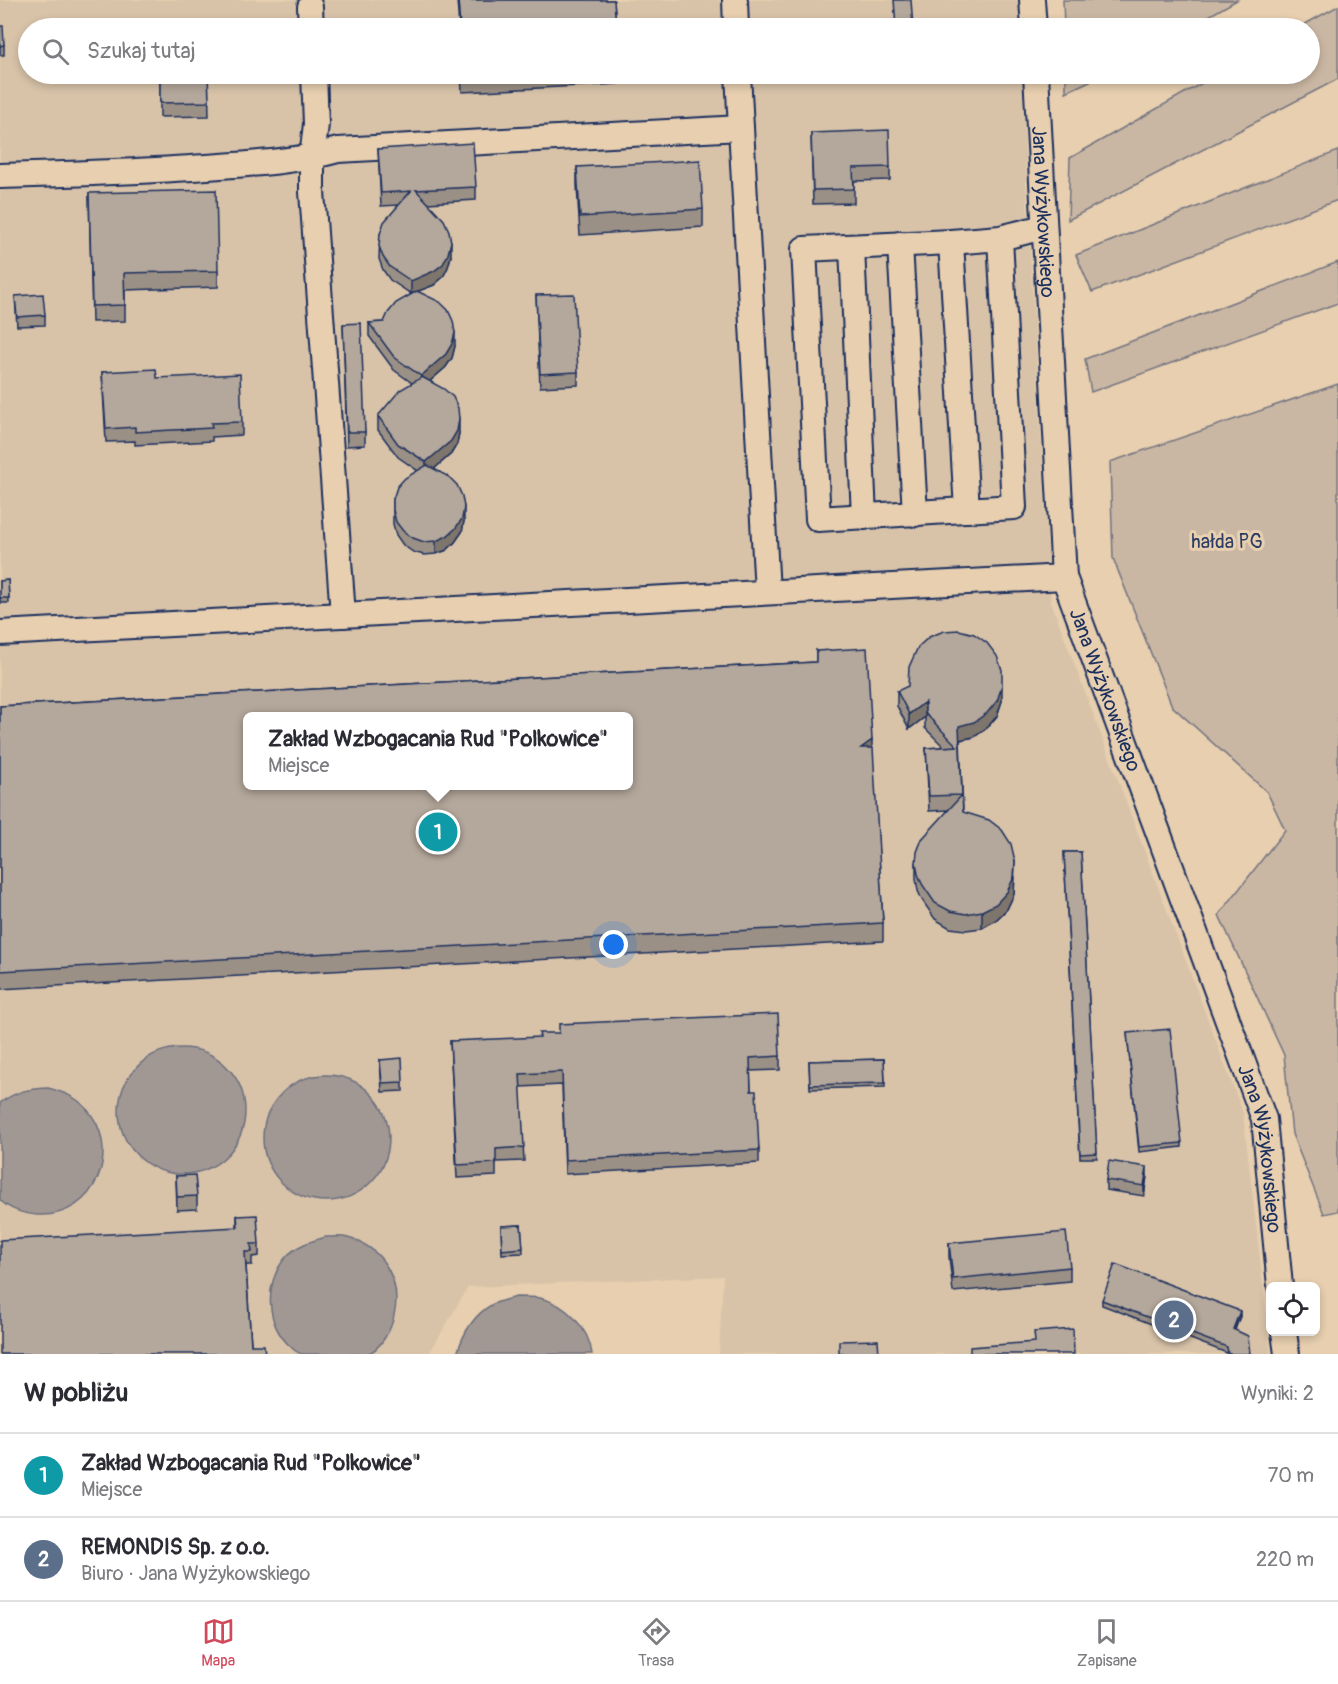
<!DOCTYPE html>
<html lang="pl">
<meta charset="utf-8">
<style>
body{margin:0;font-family:Pangolin,sans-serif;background:#f2f2f3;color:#2b2b33}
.controls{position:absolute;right:18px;bottom:18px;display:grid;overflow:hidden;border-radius:9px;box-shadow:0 3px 9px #0003}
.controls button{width:54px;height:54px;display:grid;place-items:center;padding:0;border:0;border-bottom:2px solid #e1e1e2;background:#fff;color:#2b2b33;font:30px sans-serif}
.you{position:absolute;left:614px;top:945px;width:21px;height:21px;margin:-15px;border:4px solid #fff;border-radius:50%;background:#1a73e8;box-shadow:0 0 0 9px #1a73e833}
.badge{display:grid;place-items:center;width:39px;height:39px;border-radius:50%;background:#d1495b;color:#fff;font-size:20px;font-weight:700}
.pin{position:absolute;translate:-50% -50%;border:3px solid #fff;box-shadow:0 2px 6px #0006}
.popup{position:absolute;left:243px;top:712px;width:390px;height:78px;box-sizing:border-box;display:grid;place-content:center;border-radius:9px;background:#fff;filter:drop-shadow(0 2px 4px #0005);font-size:20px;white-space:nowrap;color:#7c7c81}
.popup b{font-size:22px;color:#2b2b33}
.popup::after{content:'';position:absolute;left:50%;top:100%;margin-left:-12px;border:12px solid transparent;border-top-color:#fff}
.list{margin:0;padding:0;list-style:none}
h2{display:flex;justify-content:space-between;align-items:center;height:78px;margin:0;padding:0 24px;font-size:26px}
h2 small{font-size:20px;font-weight:400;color:#7c7c81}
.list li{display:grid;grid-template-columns:39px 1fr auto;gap:18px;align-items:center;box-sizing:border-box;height:84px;padding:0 24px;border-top:2px solid #e1e1e2}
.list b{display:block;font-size:22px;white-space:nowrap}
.list p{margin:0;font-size:20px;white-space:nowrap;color:#7c7c81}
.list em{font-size:20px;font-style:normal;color:#7c7c81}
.icon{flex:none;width:33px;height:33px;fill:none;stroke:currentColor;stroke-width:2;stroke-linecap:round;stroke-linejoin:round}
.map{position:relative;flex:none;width:1338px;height:1354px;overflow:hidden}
.search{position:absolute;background:#fff;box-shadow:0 3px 9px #0003;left:18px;right:18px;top:18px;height:66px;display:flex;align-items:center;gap:15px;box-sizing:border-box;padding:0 21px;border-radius:33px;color:#7c7c81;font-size:22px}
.sheet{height:246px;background:#fff}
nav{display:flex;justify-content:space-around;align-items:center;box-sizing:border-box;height:84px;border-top:2px solid #e1e1e2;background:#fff;font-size:16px;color:#7c7c81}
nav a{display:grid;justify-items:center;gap:3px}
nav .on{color:#d1495b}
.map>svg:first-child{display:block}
</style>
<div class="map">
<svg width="1338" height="1354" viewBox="0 0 1338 1354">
<rect width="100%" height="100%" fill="#e7cfaf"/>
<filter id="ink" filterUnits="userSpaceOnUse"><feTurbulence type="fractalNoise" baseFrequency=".0167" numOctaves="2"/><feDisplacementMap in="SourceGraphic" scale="12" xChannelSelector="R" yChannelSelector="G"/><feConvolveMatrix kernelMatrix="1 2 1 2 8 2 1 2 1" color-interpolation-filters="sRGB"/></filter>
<g filter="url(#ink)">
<path fill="#d8c3a9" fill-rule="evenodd" d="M 0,0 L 1019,0 L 1020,28 L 28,28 L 28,74 L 1022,74 L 1027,200 L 1051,602 L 1243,1113 L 1271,1354 L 719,1354 L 723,1276 L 468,1287 L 429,1354 L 0,1354 ZM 248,716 L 628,716 L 628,786 L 248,786 Z"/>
<g fill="#cab7a3" stroke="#727380" stroke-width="1.5">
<path d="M 1063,0 L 1237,0 L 1188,28 L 1064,28 Z"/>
<path d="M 1338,6 L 1338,79 L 1068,220 L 1070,158 L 1218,74 L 1310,74 L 1310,28 L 1298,28 Z"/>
<path d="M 1066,74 L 1105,74 L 1066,92 Z"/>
<path d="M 1338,151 L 1338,200 L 1092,292 L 1076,255 Z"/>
<path d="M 1338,262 L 1338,303 L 1091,392 L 1085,359 Z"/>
<path d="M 1338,384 L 1338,1211 L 1324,1214 L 1292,1134 L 1284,1055 L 1219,915 L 1285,830 L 1267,792 L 1172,706 L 1113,558 L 1110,462 Z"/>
</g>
<g fill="#a19894" stroke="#6b6e7e" stroke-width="1.5">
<circle cx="182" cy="1111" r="63"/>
<circle cx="326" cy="1138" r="63"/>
<path d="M 48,1088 C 62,1092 75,1096 85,1107 C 124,1148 96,1218 38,1215 C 24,1214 10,1210 0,1200 L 0,1103 C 16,1091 28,1089 48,1088 Z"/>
<path d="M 326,1237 C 333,1237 342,1236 348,1238 C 383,1247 402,1282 394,1315 C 392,1328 380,1351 366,1354 C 361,1354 353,1354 348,1354 C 333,1354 316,1354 302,1354 C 298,1353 294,1350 291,1347 C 265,1324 264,1283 286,1257 C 297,1245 311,1241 326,1237 Z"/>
<path d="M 516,1297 C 524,1297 533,1297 540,1298 C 566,1304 589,1328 592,1354 L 457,1354 C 463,1333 473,1315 493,1304 C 500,1301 509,1299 516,1297 Z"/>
</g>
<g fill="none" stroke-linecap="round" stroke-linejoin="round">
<defs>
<g id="minor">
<path d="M 735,0 L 736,28"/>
<path d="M 1032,0 L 1034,28"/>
<path d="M 310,7 L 311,28"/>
<path d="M 314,74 L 316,124 L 312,158 L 312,192 L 343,615"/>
<path d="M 738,74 L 767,592"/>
<path id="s1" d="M 1036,74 L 1064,577 L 1264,1119 L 1280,1286"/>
<path d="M 0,176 C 69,174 137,172 206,167 C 251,164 295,162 338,150 L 741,128"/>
<path d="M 1000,238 L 1014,507 L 818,519 L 804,249 L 951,242 L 1000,238 L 1044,227"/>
<path d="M 951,242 L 967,510"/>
<path d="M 900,244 L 915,514"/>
<path d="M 852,247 L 864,517"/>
<path d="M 0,633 L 1064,577"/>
<path d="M 1284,1332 L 1287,1354"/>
</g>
</defs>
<use href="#minor" stroke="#1b2f5e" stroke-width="28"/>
<use href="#minor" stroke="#e7cfaf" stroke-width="24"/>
</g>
<g fill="#9b9085" stroke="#1b2f5e" stroke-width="1.5">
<path d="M 457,0 L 614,0 L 616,28 L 459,28 Z"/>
<path d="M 0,26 L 4,45 L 4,55 L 0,55 Z"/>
<path d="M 160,74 L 208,74 L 209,116 L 160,117 Z"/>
<path d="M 461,74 L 618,74 L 618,84 L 462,92 Z"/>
<path d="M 811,133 L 890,167 L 890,180 L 854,181 L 854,203 L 813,204 Z"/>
<path d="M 378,149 L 476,187 L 476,200 L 428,203 L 451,256 L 448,267 L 443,277 L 434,285 L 418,291 L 455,346 L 452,358 L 446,367 L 430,381 L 459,433 L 457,444 L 451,454 L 434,469 L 464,521 L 462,532 L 455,542 L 447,550 L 436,554 L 424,555 L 413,552 L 403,545 L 396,535 L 393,524 L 393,499 L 418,471 L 398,457 L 378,430 L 378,416 L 412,383 L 394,370 L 369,336 L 369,323 L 384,322 L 411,294 L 390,280 L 383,270 L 379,259 L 380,234 L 399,205 L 381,206 Z"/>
<path d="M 577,167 L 703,209 L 703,227 L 580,235 L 577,185 Z"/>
<path d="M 89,193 L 218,271 L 218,287 L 125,290 L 125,321 L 92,322 Z"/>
<path d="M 536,295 L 578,372 L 578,385 L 540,387 Z"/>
<path d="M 15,296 L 45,315 L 45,325 L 17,326 Z"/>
<path d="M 343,324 L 365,432 L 365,445 L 347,446 Z"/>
<path d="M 102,372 L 157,378 L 242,422 L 242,435 L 212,437 L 212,441 L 135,445 L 135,441 L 106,442 Z"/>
<path d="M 8,580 L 9,603 L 0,603 L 0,581 Z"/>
<path d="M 816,651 L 872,748 L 883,923 L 883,941 L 0,989 L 0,706 L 816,662 Z"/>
<path d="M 897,691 L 1002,701 L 997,716 L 987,728 L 974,737 L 960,740 L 963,812 L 1015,877 L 1014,894 L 1007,909 L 996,920 L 982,928 L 966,930 L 950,928 L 935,919 L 922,900 L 918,891 L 916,879 L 916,863 L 948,810 L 929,811 L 926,748 L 944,747 L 925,728 L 925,717 L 909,729 L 897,706 Z"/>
<path d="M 1064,852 L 1081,852 L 1097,1158 L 1080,1158 Z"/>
<path d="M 1127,1033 L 1182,1143 L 1182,1147 L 1139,1152 Z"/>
<path d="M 450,1041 L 780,1056 L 780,1070 L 750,1071 L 751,1091 L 759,1150 L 759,1163 L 565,1174 L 562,1085 L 520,1087 L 524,1161 L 496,1162 L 496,1176 L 457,1178 Z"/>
<path d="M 884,1059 L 885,1087 L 810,1089 L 809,1061 Z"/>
<path d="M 380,1060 L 403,1082 L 403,1091 L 382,1092 Z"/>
<path d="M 176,1176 L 197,1196 L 197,1209 L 177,1210 Z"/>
<path d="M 1147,1176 L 1144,1196 L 1106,1190 L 1106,1180 Z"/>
<path d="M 237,1216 L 259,1244 L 259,1256 L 252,1257 L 252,1265 L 246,1265 L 251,1345 L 0,1354 L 237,1227 Z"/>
<path d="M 521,1225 L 523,1253 L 502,1254 L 501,1226 Z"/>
<path d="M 949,1243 L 1070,1267 L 1070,1281 L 953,1292 L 949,1257 Z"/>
<path d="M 1102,1300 L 1240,1316 L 1235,1330 L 1250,1354 L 1227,1354 L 1227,1353 L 1102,1305 Z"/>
</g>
<g fill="#7e756c" stroke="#1b2f5e" stroke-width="1.5">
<path d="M 451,242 L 451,256 L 448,267 L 443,277 L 434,285 L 411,294 L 411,281 Z"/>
<path d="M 455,333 L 455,346 L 452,358 L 446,367 L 421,389 L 421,376 Z"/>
<path d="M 459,419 L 459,433 L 457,444 L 451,454 L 426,476 L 426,462 Z"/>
<path d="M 464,507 L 464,521 L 462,532 L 455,542 L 447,550 L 436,554 L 436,541 Z"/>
<path d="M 1002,686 L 1002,701 L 997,716 L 987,728 L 974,737 L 959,740 L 959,726 Z"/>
<path d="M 925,702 L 925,717 L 909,729 L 909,714 Z"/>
<path d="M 872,740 L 872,758 L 861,748 Z"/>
<path d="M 1015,861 L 1014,894 L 1007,909 L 996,920 L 982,928 L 982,911 Z"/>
<path d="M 1147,1167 L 1147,1176 L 1144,1196 L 1144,1186 Z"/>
<path d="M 1240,1311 L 1240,1316 L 1233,1334 L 1233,1329 Z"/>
</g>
<g fill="#b4a79b" stroke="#1b2f5e" stroke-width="1.5" fill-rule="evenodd">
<path d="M 458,0 L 614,0 L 616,28 L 460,28 Z"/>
<path d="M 894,0 L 911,0 L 913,28 L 896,28 Z"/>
<path d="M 0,26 L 3,26 L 4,45 L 0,46 Z"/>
<path d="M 160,74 L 208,74 L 209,102 L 160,103 Z"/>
<path d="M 889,130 L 890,167 L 853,168 L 854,189 L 813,190 L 811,133 Z"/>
<path d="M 473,143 L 476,187 L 416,190 L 444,220 L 449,231 L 451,242 L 448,254 L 443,264 L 434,271 L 411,281 L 390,267 L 383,257 L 379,246 L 380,234 L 384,222 L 411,191 L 381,193 L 378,149 Z"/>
<path d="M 700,160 L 703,209 L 580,217 L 577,167 Z"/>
<path d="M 216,190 L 218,271 L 124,273 L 125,305 L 92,306 L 89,193 Z"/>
<path d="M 417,291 L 440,302 L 448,310 L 453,321 L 455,333 L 452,344 L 446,354 L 421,376 L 394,357 L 369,323 L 384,322 L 388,313 L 396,303 Z"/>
<path d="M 43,294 L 45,315 L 17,317 L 15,296 Z"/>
<path d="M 574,294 L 578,372 L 540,374 L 536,295 Z"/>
<path d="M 361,323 L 365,432 L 347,432 L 343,324 Z"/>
<path d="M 156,369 L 157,378 L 240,374 L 242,422 L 211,423 L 212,428 L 135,432 L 135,427 L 106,429 L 102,372 Z"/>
<path d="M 422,377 L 444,389 L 453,397 L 458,408 L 459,419 L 457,431 L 451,441 L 426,462 L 398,444 L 378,416 L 400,390 Z"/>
<path d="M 427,465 L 449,477 L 457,485 L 462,496 L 464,507 L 462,519 L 455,529 L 447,536 L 436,541 L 424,542 L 413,538 L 403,531 L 396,522 L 393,510 L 393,499 L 397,487 L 405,478 Z"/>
<path d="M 8,580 L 9,598 L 0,598 L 0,581 Z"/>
<path d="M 959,630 L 974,634 L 987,643 L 997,656 L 1002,670 L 1002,686 L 997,701 L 987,713 L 974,722 L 959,726 L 962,795 L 929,796 L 926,748 L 957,746 L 925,713 L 925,702 L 909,714 L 897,691 L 908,686 L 909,667 L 918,647 L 929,637 L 944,631 Z"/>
<path d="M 867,648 L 872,740 L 861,748 L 873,748 L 883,923 L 0,971 L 0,706 L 816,662 L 816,651 ZM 248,717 L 628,717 L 628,786 L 248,786 Z"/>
<path d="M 962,795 L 963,812 L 989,820 L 1002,830 L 1011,844 L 1015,861 L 1014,877 L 1007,892 L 996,904 L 982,911 L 966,914 L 950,911 L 935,903 L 922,884 L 918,874 L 916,863 L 917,852 L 922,839 Z"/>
<path d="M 1064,852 L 1081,852 L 1097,1153 L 1080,1154 Z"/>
<path d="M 778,1014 L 780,1056 L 750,1058 L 751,1091 L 756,1091 L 759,1150 L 565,1160 L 562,1072 L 520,1074 L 524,1147 L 496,1149 L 496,1163 L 457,1165 L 450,1041 L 540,1037 L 539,1033 L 559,1033 L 559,1024 Z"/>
<path d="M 1170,1029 L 1182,1143 L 1139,1147 L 1127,1033 Z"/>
<path d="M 402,1058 L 403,1082 L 382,1083 L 380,1060 Z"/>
<path d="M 884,1059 L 885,1083 L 810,1085 L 809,1061 Z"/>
<path d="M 1109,1161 L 1147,1167 L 1144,1186 L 1106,1180 Z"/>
<path d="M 195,1175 L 197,1196 L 177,1197 L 176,1176 Z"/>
<path d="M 257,1215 L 259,1244 L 251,1244 L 252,1252 L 245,1252 L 251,1345 L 264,1345 L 265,1354 L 0,1354 L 0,1240 L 238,1227 L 237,1216 Z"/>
<path d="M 521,1225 L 523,1248 L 502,1250 L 501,1226 Z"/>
<path d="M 1066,1232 L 1070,1267 L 953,1279 L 949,1243 Z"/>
<path d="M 1115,1264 L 1240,1311 L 1233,1329 L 1248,1336 L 1250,1354 L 1228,1354 L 1227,1347 L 1102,1300 Z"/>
<path d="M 1073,1329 L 1074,1354 L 970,1354 L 970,1347 L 1035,1342 L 1034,1332 Z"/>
<path d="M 878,1340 L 879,1354 L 839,1354 L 839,1341 Z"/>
</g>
</g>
<g text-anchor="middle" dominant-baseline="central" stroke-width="6" stroke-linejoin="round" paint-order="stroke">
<g font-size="20" fill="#1b2f5e" stroke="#e7cfaf">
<text stroke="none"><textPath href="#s1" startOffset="138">Jana Wyżykowskiego</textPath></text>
<text stroke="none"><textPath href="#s1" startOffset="624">Jana Wyżykowskiego</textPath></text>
<text stroke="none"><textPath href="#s1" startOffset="1110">Jana Wyżykowskiego</textPath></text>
</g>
<g font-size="20" fill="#2c3d65" stroke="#e7cfaf">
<text x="1227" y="541">hałda PG</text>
</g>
</g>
</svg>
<div class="controls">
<button><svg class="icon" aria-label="locate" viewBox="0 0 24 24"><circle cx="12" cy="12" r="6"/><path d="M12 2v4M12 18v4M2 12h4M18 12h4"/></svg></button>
</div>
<div class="you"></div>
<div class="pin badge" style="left:438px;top:832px;background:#0f9aa8">1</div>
<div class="popup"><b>Zakład Wzbogacania Rud &quot;Polkowice&quot;</b>Miejsce</div>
<div class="pin badge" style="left:1174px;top:1320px;background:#5c6f8a">2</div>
<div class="search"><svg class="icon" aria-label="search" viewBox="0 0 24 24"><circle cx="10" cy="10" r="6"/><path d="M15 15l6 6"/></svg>Szukaj tutaj</div>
</div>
<section class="sheet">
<h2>W pobliżu<small>Wyniki: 2</small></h2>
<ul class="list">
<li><span class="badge" style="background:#0f9aa8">1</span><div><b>Zakład Wzbogacania Rud &quot;Polkowice&quot;</b><p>Miejsce</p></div><em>70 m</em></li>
<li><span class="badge" style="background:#5c6f8a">2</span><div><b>REMONDIS Sp. z o.o.</b><p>Biuro · Jana Wyżykowskiego</p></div><em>220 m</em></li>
</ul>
</section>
<nav>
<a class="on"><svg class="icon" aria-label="map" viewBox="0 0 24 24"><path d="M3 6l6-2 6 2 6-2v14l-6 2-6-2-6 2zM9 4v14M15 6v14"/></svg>Mapa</a>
<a><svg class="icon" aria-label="directions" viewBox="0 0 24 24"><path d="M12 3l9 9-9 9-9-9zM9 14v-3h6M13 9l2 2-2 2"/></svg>Trasa</a>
<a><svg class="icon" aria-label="saved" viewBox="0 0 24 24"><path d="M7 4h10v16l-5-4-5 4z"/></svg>Zapisane</a>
</nav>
